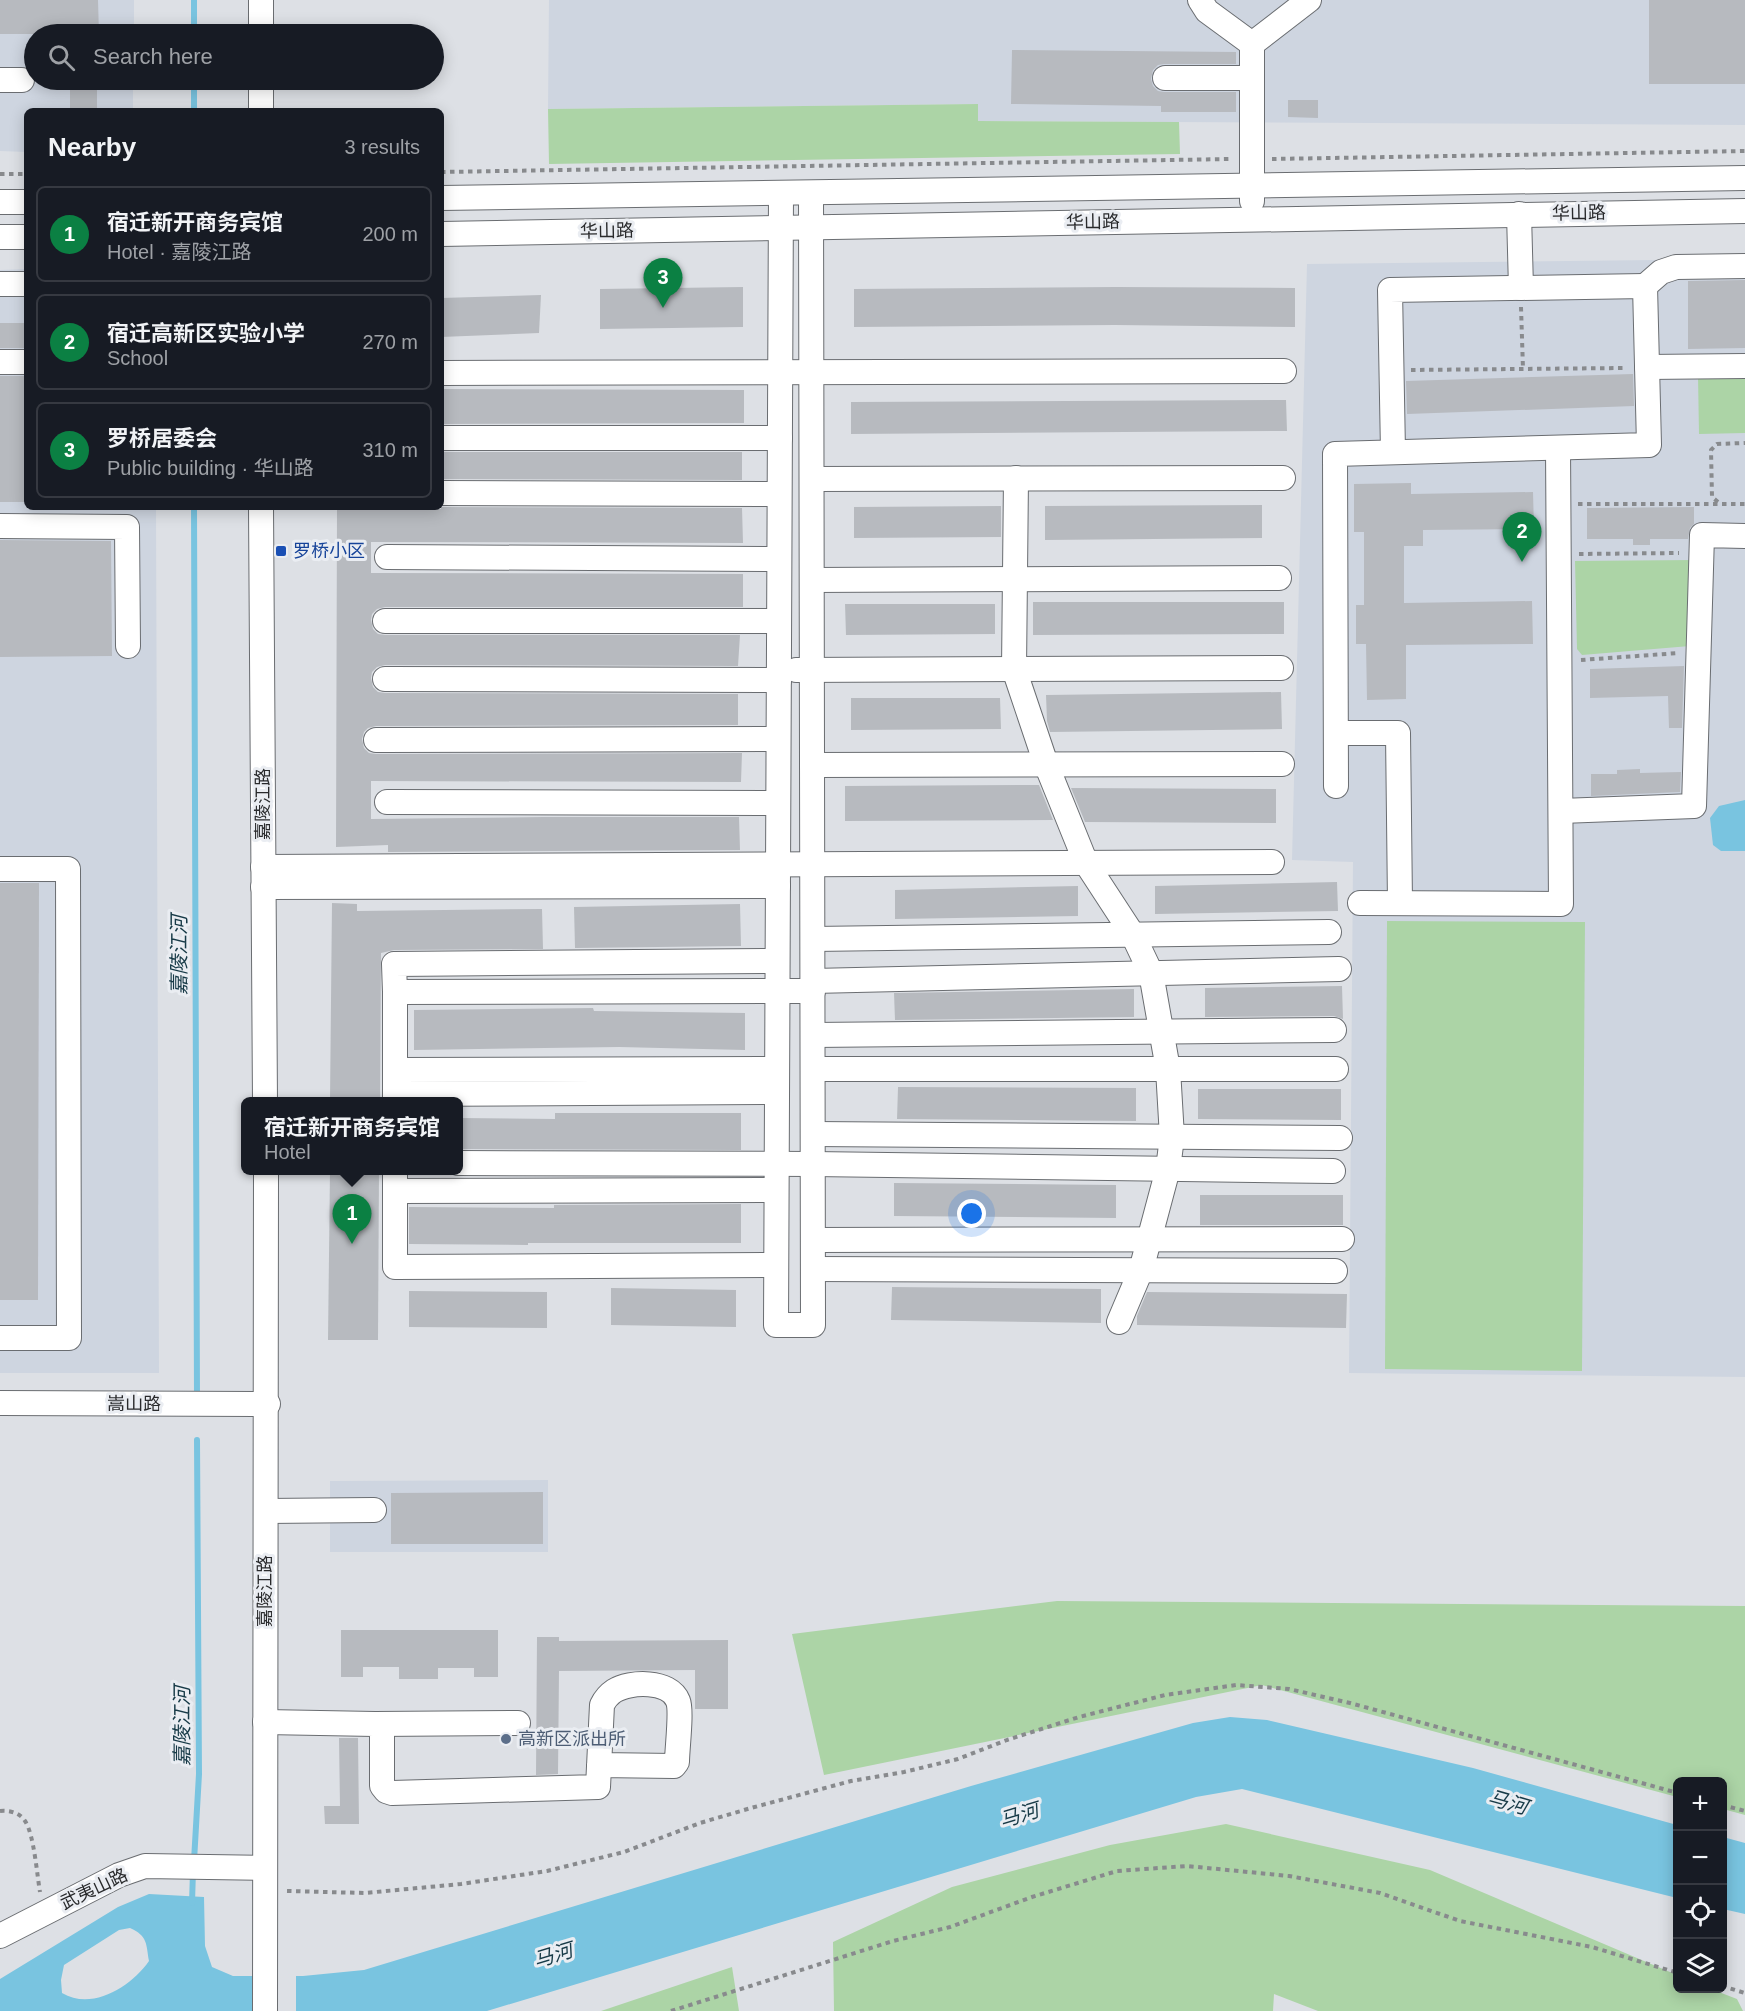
<!DOCTYPE html>
<meta charset="utf-8">
<style>
body{margin:0;font-family:Arial,"Noto Sans SC",sans-serif;background:#20242c;color:#f1f3f6}
.controls{position:absolute;right:18px;bottom:18px;display:grid;overflow:hidden;border-radius:9px;box-shadow:0 3px 15px #0003}
.controls button{width:54px;height:54px;display:grid;place-items:center;padding:0;border:0;border-bottom:2px solid #363941;background:#171b24;color:#f1f3f6;font:30px sans-serif}
.you{position:absolute;left:972px;top:1214px;width:21px;height:21px;margin:-15px;border:4px solid #fff;border-radius:50%;background:#1a73e8;box-shadow:0 0 0 9px #1a73e833}
.badge{display:grid;place-items:center;width:39px;height:39px;border-radius:50%;background:#0b8043;color:#fff;font-size:20px;font-weight:700}
.pin{position:absolute;translate:-50% -50px;filter:drop-shadow(0 2px 3px #0008)}
.pin::after{content:'';position:absolute;top:32px;width:21px;height:18px;background:inherit;clip-path:polygon(0 0,100% 0,50% 100%)}
.popup{position:absolute;left:241px;top:1097px;width:222px;height:78px;box-sizing:border-box;display:grid;place-content:center;border-radius:9px;background:#171b24;filter:drop-shadow(0 2px 4px #0005);font-size:20px;white-space:nowrap;color:#9ea1a6}
.popup b{font-size:22px;color:#f1f3f6}
.popup::after{content:'';position:absolute;left:50%;top:100%;margin-left:-12px;border:12px solid transparent;border-top-color:#171b24}
.list{margin:0;padding:0;list-style:none}
h2{display:flex;justify-content:space-between;align-items:center;height:78px;margin:0;padding:0 24px;font-size:26px}
h2 small{font-size:20px;font-weight:400;color:#9ea1a6}
.list li{display:grid;grid-template-columns:39px 1fr auto;gap:18px;align-items:center;box-sizing:border-box;height:96px;margin:0 12px 12px;padding:0 12px;border:2px solid #363941;border-radius:9px}
.list b{display:block;font-size:22px;white-space:nowrap}
.list p{margin:0;font-size:20px;white-space:nowrap;color:#9ea1a6}
.list em{font-size:20px;font-style:normal;color:#9ea1a6}
.icon{flex:none;width:33px;height:33px;fill:none;stroke:currentColor;stroke-width:2;stroke-linecap:round;stroke-linejoin:round}
.map{position:relative;flex:none;width:1745px;height:2011px;overflow:hidden}
.search{position:absolute;background:#171b24;box-shadow:0 3px 15px #0003;left:24px;top:24px;width:420px;height:66px;display:flex;align-items:center;gap:15px;box-sizing:border-box;padding:0 21px;border-radius:33px;color:#9ea1a6;font-size:22px}
.panel{position:absolute;background:#171b24;box-shadow:0 3px 15px #0003;left:24px;top:108px;width:420px;height:402px;border-radius:9px}
.map>svg:first-child{display:block}
</style>
<div class="map">
<svg width="1745" height="2011" viewBox="0 0 1745 2011">
<rect width="100%" height="100%" fill="#dde0e5"/>
<g fill="#ced5e0">
<path d="M 0,0 L 134,0 L 134,34 L 34,34 L 34,80 L 133,80 L 133,111 L 27,111 L 27,152 L 0,151 Z"/>
<path d="M 549,0 L 1745,0 L 1745,125 L 978,121 L 978,104 L 548,109 Z"/>
<path d="M 1745,259 L 1745,1377 L 1349,1373 L 1353,862 L 1292,860 L 1307,264 Z"/>
<path d="M 27,269 L 27,507 L 156,507 L 159,1373 L 0,1373 L 0,270 Z"/>
<path d="M 548,1480 L 548,1552 L 330,1552 L 330,1481 Z"/>
</g>
<g fill="#acd4a6">
<path d="M 978,104 L 978,121 L 1179,122 L 1180,154 L 549,164 L 548,109 Z"/>
<path d="M 1745,375 L 1745,433 L 1699,434 L 1698,376 Z"/>
<path d="M 1695,560 L 1690,646 L 1582,655 L 1577,649 L 1575,561 Z"/>
<path d="M 1387,921 L 1585,922 L 1582,1371 L 1385,1369 Z"/>
<path d="M 1057,1601 L 1745,1606 L 1745,1815 L 1723,1809 L 1722,1782 L 1678,1782 L 1677,1797 L 1262,1685 L 824,1775 L 792,1634 Z"/>
<path d="M 1226,1824 L 1430,1870 L 1677,1975 L 1678,1988 L 1711,1989 L 1737,1999 L 1743,2011 L 1318,2011 L 1274,1994 L 1273,2011 L 834,2011 L 833,1942 L 952,1887 L 1110,1845 Z"/>
<path d="M 732,1967 L 739,2011 L 601,2011 Z"/>
</g>
<g fill="#79c4e0" fill-rule="evenodd">
<path d="M 1745,800 L 1745,851 L 1721,851 L 1713,845 L 1710,818 L 1719,806 Z"/>
<path d="M 1230,1717 L 1267,1720 L 1473,1768 L 1677,1825 L 1677,1898 L 1242,1789 L 1196,1797 L 487,2011 L 0,2011 L 0,1979 L 118,1907 L 149,1894 L 204,1897 L 205,1946 L 212,1967 L 233,1976 L 303,1976 L 364,1970 L 971,1786 L 1193,1723 ZM 130,1928 C 148,1936 146,1944 149,1961 C 131,1987 92,2011 62,1993 L 61,1980 L 64,1965 L 119,1930 Z"/>
<path d="M 1723,1837 L 1745,1843 L 1745,1914 L 1723,1909 Z"/>
</g>
<rect fill="#dde0e5" x="254" y="1973" width="42" height="38"/>
<g fill="none" stroke-linecap="round" stroke-linejoin="round">
<g stroke="#79c4e0" stroke-width="6">
<path d="M 194,0 L 194,34"/>
<path d="M 194,80 L 194,111"/>
<path d="M 194,507 L 197,1399"/>
<path d="M 194,1861 L 199,1774 L 197,1440"/>
<path d="M 192,1903 L 193,1871"/>
</g>
</g>
<g fill="#b7babf">
<path d="M 0,0 L 98,0 L 99,34 L 0,34 Z"/>
<rect x="1649" y="0" width="96" height="84"/>
<path d="M 1012,50 L 1236,52 L 1236,64 L 1164,64 L 1158,65 L 1153,70 L 1151,79 L 1153,86 L 1158,91 L 1164,92 L 1236,92 L 1236,112 L 1161,112 L 1161,106 L 1011,104 Z"/>
<path d="M 97,83 L 97,111 L 70,111 L 70,84 Z"/>
<path d="M 1288,100 L 1318,100 L 1318,118 L 1288,117 Z"/>
<path d="M 1745,280 L 1745,348 L 1688,349 L 1688,281 Z"/>
<path d="M 743,287 L 743,327 L 600,329 L 600,289 Z"/>
<path d="M 1116,287 L 1295,288 L 1295,327 L 1115,325 L 854,327 L 854,289 Z"/>
<path d="M 541,295 L 539,333 L 441,337 L 441,298 Z"/>
<rect x="0" y="323" width="27" height="25"/>
<path d="M 1633,374 L 1634,406 L 1407,414 L 1406,381 Z"/>
<rect x="0" y="376" width="27" height="126"/>
<path d="M 441,389 L 744,390 L 744,423 L 441,424 Z"/>
<path d="M 1286,400 L 1287,431 L 851,434 L 851,402 Z"/>
<path d="M 441,452 L 742,452 L 742,480 L 441,479 Z"/>
<path d="M 1411,483 L 1411,494 L 1533,492 L 1534,529 L 1423,530 L 1423,546 L 1404,546 L 1404,603 L 1532,601 L 1533,644 L 1406,645 L 1406,699 L 1367,700 L 1366,644 L 1356,644 L 1356,605 L 1364,605 L 1364,532 L 1354,532 L 1354,484 Z"/>
<path d="M 1262,505 L 1262,538 L 1045,540 L 1045,506 Z"/>
<path d="M 1001,506 L 1001,537 L 854,538 L 854,507 Z"/>
<path d="M 337,507 L 441,509 L 441,507 L 742,508 L 743,543 L 371,542 L 371,573 L 743,574 L 743,607 L 385,607 L 377,609 L 372,614 L 371,620 L 373,629 L 378,634 L 385,635 L 740,635 L 738,666 L 385,665 L 377,667 L 372,672 L 371,678 L 373,687 L 378,692 L 385,693 L 738,694 L 738,725 L 376,726 L 368,728 L 364,732 L 362,739 L 364,748 L 369,753 L 376,754 L 742,753 L 741,782 L 371,781 L 371,819 L 544,817 L 739,817 L 740,850 L 388,852 L 388,845 L 336,847 Z"/>
<path d="M 1694,507 L 1694,524 L 1690,528 L 1688,539 L 1650,539 L 1650,545 L 1633,545 L 1633,539 L 1587,539 L 1587,508 Z"/>
<path d="M 0,540 L 111,541 L 112,656 L 0,657 Z"/>
<path d="M 1033,602 L 1284,602 L 1284,634 L 1033,635 Z"/>
<path d="M 845,604 L 995,604 L 995,634 L 846,635 Z"/>
<path d="M 1684,666 L 1682,728 L 1669,728 L 1668,696 L 1590,698 L 1590,669 Z"/>
<path d="M 1281,692 L 1282,729 L 1050,732 L 1047,721 L 1046,695 Z"/>
<path d="M 851,698 L 1000,698 L 1001,729 L 851,730 Z"/>
<path d="M 1640,769 L 1640,773 L 1681,772 L 1680,792 L 1591,796 L 1591,774 L 1617,774 L 1617,770 Z"/>
<path d="M 1039,785 L 1053,820 L 845,821 L 845,786 Z"/>
<path d="M 1071,788 L 1276,789 L 1276,823 L 1085,822 Z"/>
<path d="M 1337,882 L 1338,911 L 1155,914 L 1155,886 Z"/>
<path d="M 0,883 L 39,883 L 38,1300 L 0,1300 Z"/>
<path d="M 1078,886 L 1078,916 L 895,919 L 895,890 Z"/>
<path d="M 332,903 L 357,904 L 357,911 L 542,909 L 543,949 L 394,950 L 381,953 L 380,1101 L 330,1101 Z"/>
<path d="M 740,904 L 741,946 L 575,948 L 574,907 Z"/>
<path d="M 1342,986 L 1343,1019 L 1334,1016 L 1205,1017 L 1205,988 Z"/>
<path d="M 1134,989 L 1134,1017 L 895,1020 L 894,993 Z"/>
<path d="M 593,1008 L 594,1011 L 745,1013 L 745,1050 L 619,1047 L 414,1050 L 414,1010 Z"/>
<path d="M 898,1087 L 1136,1088 L 1136,1121 L 897,1119 Z"/>
<path d="M 1198,1089 L 1341,1089 L 1341,1120 L 1198,1119 Z"/>
<path d="M 555,1113 L 741,1113 L 741,1150 L 459,1149 L 459,1118 L 555,1119 Z"/>
<path d="M 330,1170 L 379,1170 L 378,1340 L 328,1340 Z"/>
<path d="M 894,1183 L 1116,1185 L 1116,1218 L 894,1216 Z"/>
<rect x="1200" y="1195" width="143" height="30"/>
<path d="M 741,1204 L 741,1243 L 528,1243 L 528,1245 L 409,1244 L 409,1207 L 554,1208 L 554,1205 Z"/>
<path d="M 892,1287 L 1101,1289 L 1101,1323 L 891,1320 Z"/>
<path d="M 611,1288 L 736,1290 L 736,1327 L 611,1325 Z"/>
<path d="M 409,1291 L 547,1292 L 547,1328 L 409,1327 Z"/>
<path d="M 1147,1292 L 1347,1294 L 1346,1328 L 1137,1325 L 1137,1316 Z"/>
<path d="M 543,1492 L 543,1544 L 391,1544 L 391,1493 Z"/>
<path d="M 341,1630 L 498,1630 L 498,1677 L 474,1677 L 474,1668 L 438,1668 L 438,1679 L 399,1679 L 399,1667 L 363,1667 L 363,1677 L 341,1677 Z"/>
<path d="M 537,1637 L 559,1637 L 559,1641 L 728,1640 L 728,1709 L 695,1709 L 695,1670 L 559,1671 L 558,1774 L 536,1775 Z"/>
<path d="M 339,1738 L 358,1738 L 359,1824 L 325,1824 L 324,1806 L 340,1806 Z"/>
</g>
<g fill="none" stroke-linecap="round" stroke-linejoin="round">
<defs>
<g id="minor">
<path d="M 1200,0 L 1207,11 L 1252,44"/>
<path d="M 261,34 L 261,0"/>
<path d="M 1252,44 L 1252,201"/>
<path d="M 1252,44 L 1309,0"/>
<path d="M 1165,78 L 1252,78"/>
<path d="M 0,80 L 22,80"/>
<path d="M 261,111 L 261,80"/>
<path d="M 781,193 L 776,1325 L 813,1325 L 811,193"/>
<path d="M 441,198 L 1745,178"/>
<path d="M 0,202 L 27,202"/>
<path d="M 1519,214 L 1521,288"/>
<path d="M 441,234 L 1745,211"/>
<path d="M 0,237 L 27,237"/>
<path d="M 0,284 L 27,284"/>
<path d="M 1645,286 L 1661,272 L 1676,267 L 1745,266"/>
<path d="M 0,362 L 27,362"/>
<path d="M 1647,367 L 1745,366"/>
<path d="M 441,373 L 1284,371"/>
<path d="M 441,438 L 780,438"/>
<path d="M 1016,478 L 1014,669 L 1046,764 L 1086,863 L 1133,935 L 1151,973 L 1168,1069 L 1172,1137 L 1168,1169 L 1141,1270 L 1119,1322"/>
<path d="M 812,479 L 1283,478"/>
<path d="M 441,493 L 779,494"/>
<path d="M 261,507 L 265,1102"/>
<path d="M 0,526 L 127,527 L 128,646"/>
<path d="M 387,557 L 779,559"/>
<path d="M 812,580 L 1279,578"/>
<path d="M 385,621 L 779,621"/>
<path d="M 796,670 L 1281,668"/>
<path d="M 385,679 L 779,680"/>
<path d="M 1336,733 L 1398,733 L 1400,903"/>
<path d="M 376,740 L 778,739"/>
<path d="M 812,765 L 1282,764"/>
<path d="M 1336,786 L 1335,454 L 1649,445 L 1645,286 L 1390,290 L 1393,452"/>
<path d="M 387,802 L 778,803"/>
<path d="M 1561,811 L 1694,806 L 1702,535 L 1745,536"/>
<path d="M 263,867 L 1272,862"/>
<path d="M 0,869 L 68,869 L 69,1338 L 0,1338"/>
<path d="M 263,887 L 778,886"/>
<path d="M 1360,903 L 1561,904 L 1558,448"/>
<path d="M 813,939 L 1329,932"/>
<path d="M 813,981 L 1339,969"/>
<path d="M 395,992 L 394,964 L 777,961"/>
<path d="M 813,1035 L 1334,1030"/>
<path d="M 813,1069 L 1336,1069"/>
<path d="M 395,1070 L 777,1069"/>
<path d="M 395,1094 L 777,1092"/>
<path d="M 395,1102 L 395,992 L 813,991"/>
<path d="M 813,1134 L 1340,1138"/>
<path d="M 458,1163 L 813,1164 L 1333,1171"/>
<path d="M 395,1170 L 395,1267 L 776,1265"/>
<path d="M 395,1191 L 776,1190"/>
<path d="M 813,1240 L 1342,1239"/>
<path d="M 813,1269 L 1335,1271"/>
<path d="M 0,1403 L 268,1404"/>
<path d="M 266,1511 L 374,1510"/>
<path d="M 265,1722 L 375,1724 L 380,1726 L 382,1734 L 382,1786 L 386,1791 L 392,1793 L 598,1787 L 602,1705 C 605,1699 608,1695 614,1691 C 630,1681 670,1680 678,1701 C 682,1711 677,1749 677,1762 L 674,1766 L 599,1765"/>
<path d="M 375,1724 L 518,1723"/>
<path d="M 0,1936 L 119,1875 L 145,1866 L 265,1868"/>
<path d="M 265,2011 C 265,1731 268,1451 266,1170"/>
</g>
</defs>
<use href="#minor" stroke="#6a6d71" stroke-width="26"/>
<g stroke="#888a8d" stroke-width="4" stroke-dasharray="4.5 4.5" stroke-linecap="butt">
<path d="M 1272,159 L 1745,151"/>
<path d="M 441,172 L 1231,159"/>
<path d="M 0,174 L 27,174"/>
<path d="M 1521,307 L 1523,369"/>
<path d="M 1411,370 L 1625,368"/>
<path d="M 1718,502 L 1712,497 L 1711,450 L 1717,444 L 1745,443"/>
<path d="M 1578,504 L 1745,504"/>
<path d="M 1579,554 L 1679,553"/>
<path d="M 1581,660 L 1679,653"/>
<path d="M 1722,1805 L 1745,1811"/>
<path d="M 0,1811 C 10,1810 20,1813 25,1821 C 34,1834 37,1875 40,1892"/>
<path d="M 287,1891 L 365,1893 L 461,1884 L 547,1871 L 624,1852 L 700,1823 L 751,1808 L 851,1781 L 904,1772 L 958,1759 L 1007,1740 L 1079,1717 L 1165,1695 L 1236,1685 L 1289,1689 L 1350,1703 L 1678,1793"/>
<path d="M 1722,1986 L 1745,1993"/>
<path d="M 671,2011 L 893,1941 L 950,1927 L 1032,1897 L 1117,1871 L 1187,1866 L 1289,1876 L 1380,1893 L 1460,1921 L 1592,1947 L 1678,1973"/>
</g>
<use href="#minor" stroke="#fff" stroke-width="24"/>
</g>
<rect fill="#1a4fb4" stroke="#eaedf2" stroke-width="2" x="275" y="545" width="12" height="12" rx="3"/>
<circle fill="#5c6f8a" stroke="#eaedf2" stroke-width="2" cx="506" cy="1739" r="6"/>
<g text-anchor="middle" dominant-baseline="central" stroke-width="6" stroke-linejoin="round" paint-order="stroke">
<g font-size="18" fill="#292a2c" stroke="#eaedf2">
<text transform="translate(1579 213) rotate(-1)">华山路</text>
<text transform="translate(1093 222) rotate(-1)">华山路</text>
<text transform="translate(607 231) rotate(-1)">华山路</text>
<text transform="translate(263 804) rotate(-90)">嘉陵江路</text>
<text x="134" y="1404">嵩山路</text>
<text transform="translate(265 1591) rotate(-90)">嘉陵江路</text>
<text transform="translate(94 1889) rotate(-25)">武夷山路</text>
</g>
<g font-size="18" fill="#164399" stroke="#eaedf2" text-anchor="start">
<text x="293" y="551">罗桥小区</text>
</g>
<g font-size="18" fill="#4e5e75" stroke="#eaedf2" text-anchor="start">
<text x="518" y="1739">高新区派出所</text>
</g>
<g font-size="20" font-style="italic" fill="#173a47" stroke="#eaedf2">
<text transform="translate(179 955) rotate(-90)">嘉陵江河</text>
<text transform="translate(182 1726) rotate(-90)">嘉陵江河</text>
<text transform="translate(1508 1802) rotate(16)">马河</text>
<text transform="translate(1019 1815) rotate(-17)">马河</text>
<text transform="translate(553 1955) rotate(-17)">马河</text>
</g>
</g>
</svg>
<div class="controls">
<button>+</button>
<button>−</button>
<button><svg class="icon" aria-label="locate" viewBox="0 0 24 24"><circle cx="12" cy="12" r="6"/><path d="M12 2v4M12 18v4M2 12h4M18 12h4"/></svg></button>
<button><svg class="icon" aria-label="layers" viewBox="0 0 24 24"><path d="M12 4l9 5-9 5-9-5zM3 14l9 5 9-5"/></svg></button>
</div>
<div class="you"></div>
<div class="pin badge" style="left:352px;top:1244px">1</div>
<div class="popup"><b>宿迁新开商务宾馆</b>Hotel</div>
<div class="pin badge" style="left:1522px;top:562px">2</div>
<div class="pin badge" style="left:663px;top:308px">3</div>
<div class="search"><svg class="icon" aria-label="search" viewBox="0 0 24 24"><circle cx="10" cy="10" r="6"/><path d="M15 15l6 6"/></svg>Search here</div>
<section class="panel">
<h2>Nearby<small>3 results</small></h2>
<ul class="list">
<li><span class="badge">1</span><div><b>宿迁新开商务宾馆</b><p>Hotel · 嘉陵江路</p></div><em>200 m</em></li>
<li><span class="badge">2</span><div><b>宿迁高新区实验小学</b><p>School</p></div><em>270 m</em></li>
<li><span class="badge">3</span><div><b>罗桥居委会</b><p>Public building · 华山路</p></div><em>310 m</em></li>
</ul>
</section>
</div>
